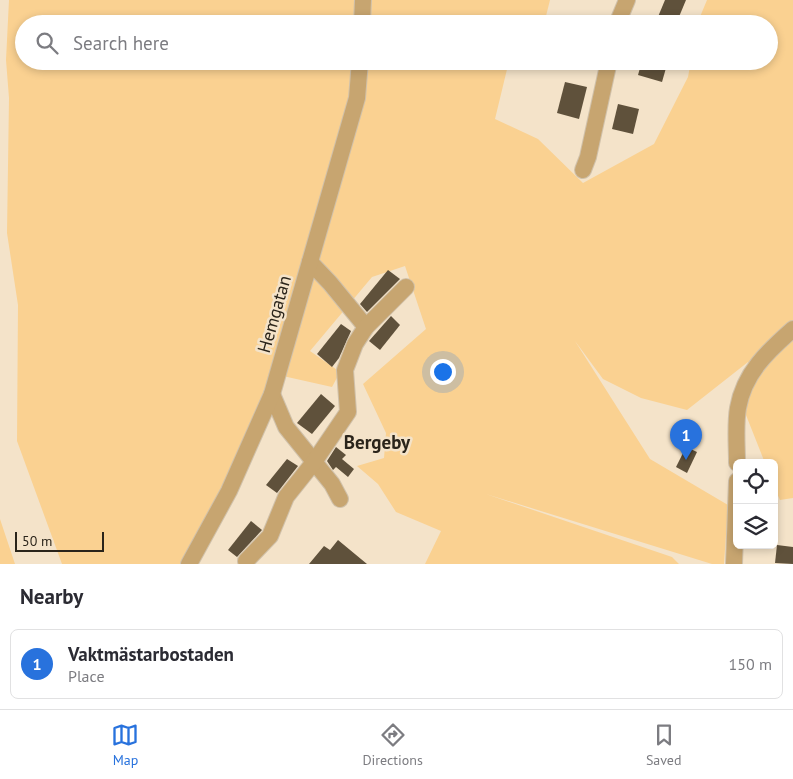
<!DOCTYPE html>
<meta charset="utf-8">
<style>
body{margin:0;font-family:"PT Sans",sans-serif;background:#f7f7f7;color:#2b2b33}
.controls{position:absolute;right:15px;bottom:15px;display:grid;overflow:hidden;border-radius:8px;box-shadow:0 2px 8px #0003}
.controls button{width:45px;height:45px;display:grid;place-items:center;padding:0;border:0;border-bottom:1px solid #e1e1e2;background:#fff;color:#2b2b33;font:25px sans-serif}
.scale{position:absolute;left:15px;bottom:12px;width:89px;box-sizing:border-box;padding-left:5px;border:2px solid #2a241a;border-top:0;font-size:14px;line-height:18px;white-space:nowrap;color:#2a241a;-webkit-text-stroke:4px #f4e3c9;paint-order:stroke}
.you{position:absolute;left:442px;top:371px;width:18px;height:18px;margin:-12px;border:4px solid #fff;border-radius:50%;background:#1a73e8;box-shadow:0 0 0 8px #1a73e833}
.badge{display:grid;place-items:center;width:32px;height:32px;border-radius:50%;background:#2872dd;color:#fff;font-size:16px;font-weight:700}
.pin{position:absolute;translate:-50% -41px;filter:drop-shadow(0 1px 2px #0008)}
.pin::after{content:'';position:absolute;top:26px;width:18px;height:15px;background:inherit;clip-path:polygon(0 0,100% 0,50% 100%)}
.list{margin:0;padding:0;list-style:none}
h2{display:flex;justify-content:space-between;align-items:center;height:65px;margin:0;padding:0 20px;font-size:21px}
h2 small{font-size:16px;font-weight:400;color:#7c7c81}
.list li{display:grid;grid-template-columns:32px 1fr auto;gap:15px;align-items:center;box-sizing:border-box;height:70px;margin:0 10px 10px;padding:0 10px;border:1px solid #e1e1e2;border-radius:8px}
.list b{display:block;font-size:19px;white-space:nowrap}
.list p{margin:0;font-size:16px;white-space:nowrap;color:#7c7c81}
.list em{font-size:16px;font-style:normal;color:#7c7c81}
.icon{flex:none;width:28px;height:28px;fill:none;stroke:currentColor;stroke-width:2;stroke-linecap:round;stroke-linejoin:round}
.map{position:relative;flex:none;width:793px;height:564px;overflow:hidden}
.search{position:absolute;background:#fff;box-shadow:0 2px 8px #0003;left:15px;right:15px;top:15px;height:55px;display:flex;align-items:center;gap:12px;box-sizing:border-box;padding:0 18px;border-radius:28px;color:#7c7c81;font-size:19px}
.sheet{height:145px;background:#fff}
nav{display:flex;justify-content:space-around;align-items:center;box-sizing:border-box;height:70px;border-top:1px solid #e1e1e2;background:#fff;font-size:14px;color:#7c7c81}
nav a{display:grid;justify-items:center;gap:2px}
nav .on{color:#2872dd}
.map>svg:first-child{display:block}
</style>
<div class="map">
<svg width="793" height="564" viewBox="0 0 793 564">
<rect width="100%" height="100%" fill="#f4e3c9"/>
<g fill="#fad191">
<path d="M 9,0 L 550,0 L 544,24 L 24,24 L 24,61 L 509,61 L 495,119 L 538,139 L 583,183 L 654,144 L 688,77 L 691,61 L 769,61 L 769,24 L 697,24 L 707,0 L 793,0 L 793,498 L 780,500 L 774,487 L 774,463 L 765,463 L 744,410 L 748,362 L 687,410 L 641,398 L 603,379 L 575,341 L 650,459 L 728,505 L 724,564 L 712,564 L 486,494 L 672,557 L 679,564 L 425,564 L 441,531 L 396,512 L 378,484 L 357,466 L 384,458 L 386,433 L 363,384 L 426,329 L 405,266 L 372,277 L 310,351 L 340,372 L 332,387 L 274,374 L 198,564 L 62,564 L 17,441 L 18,305 L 7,233 L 9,98 L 6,60 Z"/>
<path d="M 0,519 L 15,564 L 0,564 Z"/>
</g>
<g fill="#5f513b">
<path d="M 665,0 L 686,0 L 676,24 L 655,24 Z"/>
<path d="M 642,61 L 668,61 L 662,82 L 638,75 Z"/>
<path d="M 565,82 L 587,87 L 579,119 L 557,113 Z"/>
<path d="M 618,104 L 639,109 L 633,134 L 612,129 Z"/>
<path d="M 388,270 L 400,279 L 367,312 L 360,304 Z"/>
<path d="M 391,316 L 400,325 L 380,350 L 369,341 Z"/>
<path d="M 341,324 L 351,331 L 339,358 L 332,367 L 317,354 Z"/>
<path d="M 321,394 L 335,406 L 312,434 L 297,423 Z"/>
<path d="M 336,447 L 346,455 L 342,459 L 354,469 L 348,477 L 336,467 L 333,470 L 327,461 Z"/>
<path d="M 686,447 L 697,452 L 687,473 L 676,467 Z"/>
<path d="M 287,459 L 298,466 L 277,493 L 266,485 Z"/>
<path d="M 251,521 L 262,530 L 237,557 L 228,550 Z"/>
<path d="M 338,540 L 367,564 L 309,564 L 324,546 L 330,550 Z"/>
<path d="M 777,545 L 793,547 L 793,564 L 775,563 Z"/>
</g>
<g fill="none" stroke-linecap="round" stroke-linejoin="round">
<defs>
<g id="minor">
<path d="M 362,24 L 363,0"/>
<path d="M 617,24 L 627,0"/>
<path d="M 583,170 L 588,157 L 609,61"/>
<path d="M 310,262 L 330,283 L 366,327"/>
<path d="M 272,394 L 286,427 L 332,484 L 340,499"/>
<path d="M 737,463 C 737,445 735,425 738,408 C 744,373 768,351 793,329"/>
<path d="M 246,561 L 270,536 L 286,497 L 314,462 L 348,412 L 345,370 L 355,344 L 366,327 L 406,287"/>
<path d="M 189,564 L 229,491 L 272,394 L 357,98 L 360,61"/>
<path d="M 734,564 L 737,481"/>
</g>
</defs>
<use href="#minor" stroke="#d0c1aa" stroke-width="18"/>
<use href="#minor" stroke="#c7a570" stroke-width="16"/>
</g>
<g text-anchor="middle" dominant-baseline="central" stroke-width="5" stroke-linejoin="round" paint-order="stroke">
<g font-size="18" fill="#2a241a" stroke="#f4e3c9">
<text transform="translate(274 314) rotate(-74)">Hemgatan</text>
</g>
<g font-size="19" font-weight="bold" fill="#2a241a" stroke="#f4e3c9">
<text x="377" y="442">Bergeby</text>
</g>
</g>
</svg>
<div class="controls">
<button><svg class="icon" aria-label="locate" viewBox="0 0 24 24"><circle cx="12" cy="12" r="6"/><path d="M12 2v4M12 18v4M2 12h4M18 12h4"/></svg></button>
<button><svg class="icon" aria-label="layers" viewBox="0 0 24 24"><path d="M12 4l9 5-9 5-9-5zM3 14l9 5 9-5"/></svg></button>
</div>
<div class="scale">50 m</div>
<div class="you"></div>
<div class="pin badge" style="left:686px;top:460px">1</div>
<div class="search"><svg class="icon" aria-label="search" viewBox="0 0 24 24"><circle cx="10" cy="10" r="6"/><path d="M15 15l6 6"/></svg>Search here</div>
</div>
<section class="sheet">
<h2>Nearby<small></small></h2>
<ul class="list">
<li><span class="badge">1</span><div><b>Vaktmästarbostaden</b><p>Place</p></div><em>150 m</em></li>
</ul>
</section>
<nav>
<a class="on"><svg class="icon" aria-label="map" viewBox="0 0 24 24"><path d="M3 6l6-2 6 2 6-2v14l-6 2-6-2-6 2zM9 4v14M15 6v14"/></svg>Map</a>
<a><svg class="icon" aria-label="directions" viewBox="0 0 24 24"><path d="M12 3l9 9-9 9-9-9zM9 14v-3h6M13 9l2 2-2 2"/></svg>Directions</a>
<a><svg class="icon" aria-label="saved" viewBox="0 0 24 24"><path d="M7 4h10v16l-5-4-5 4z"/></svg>Saved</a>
</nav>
